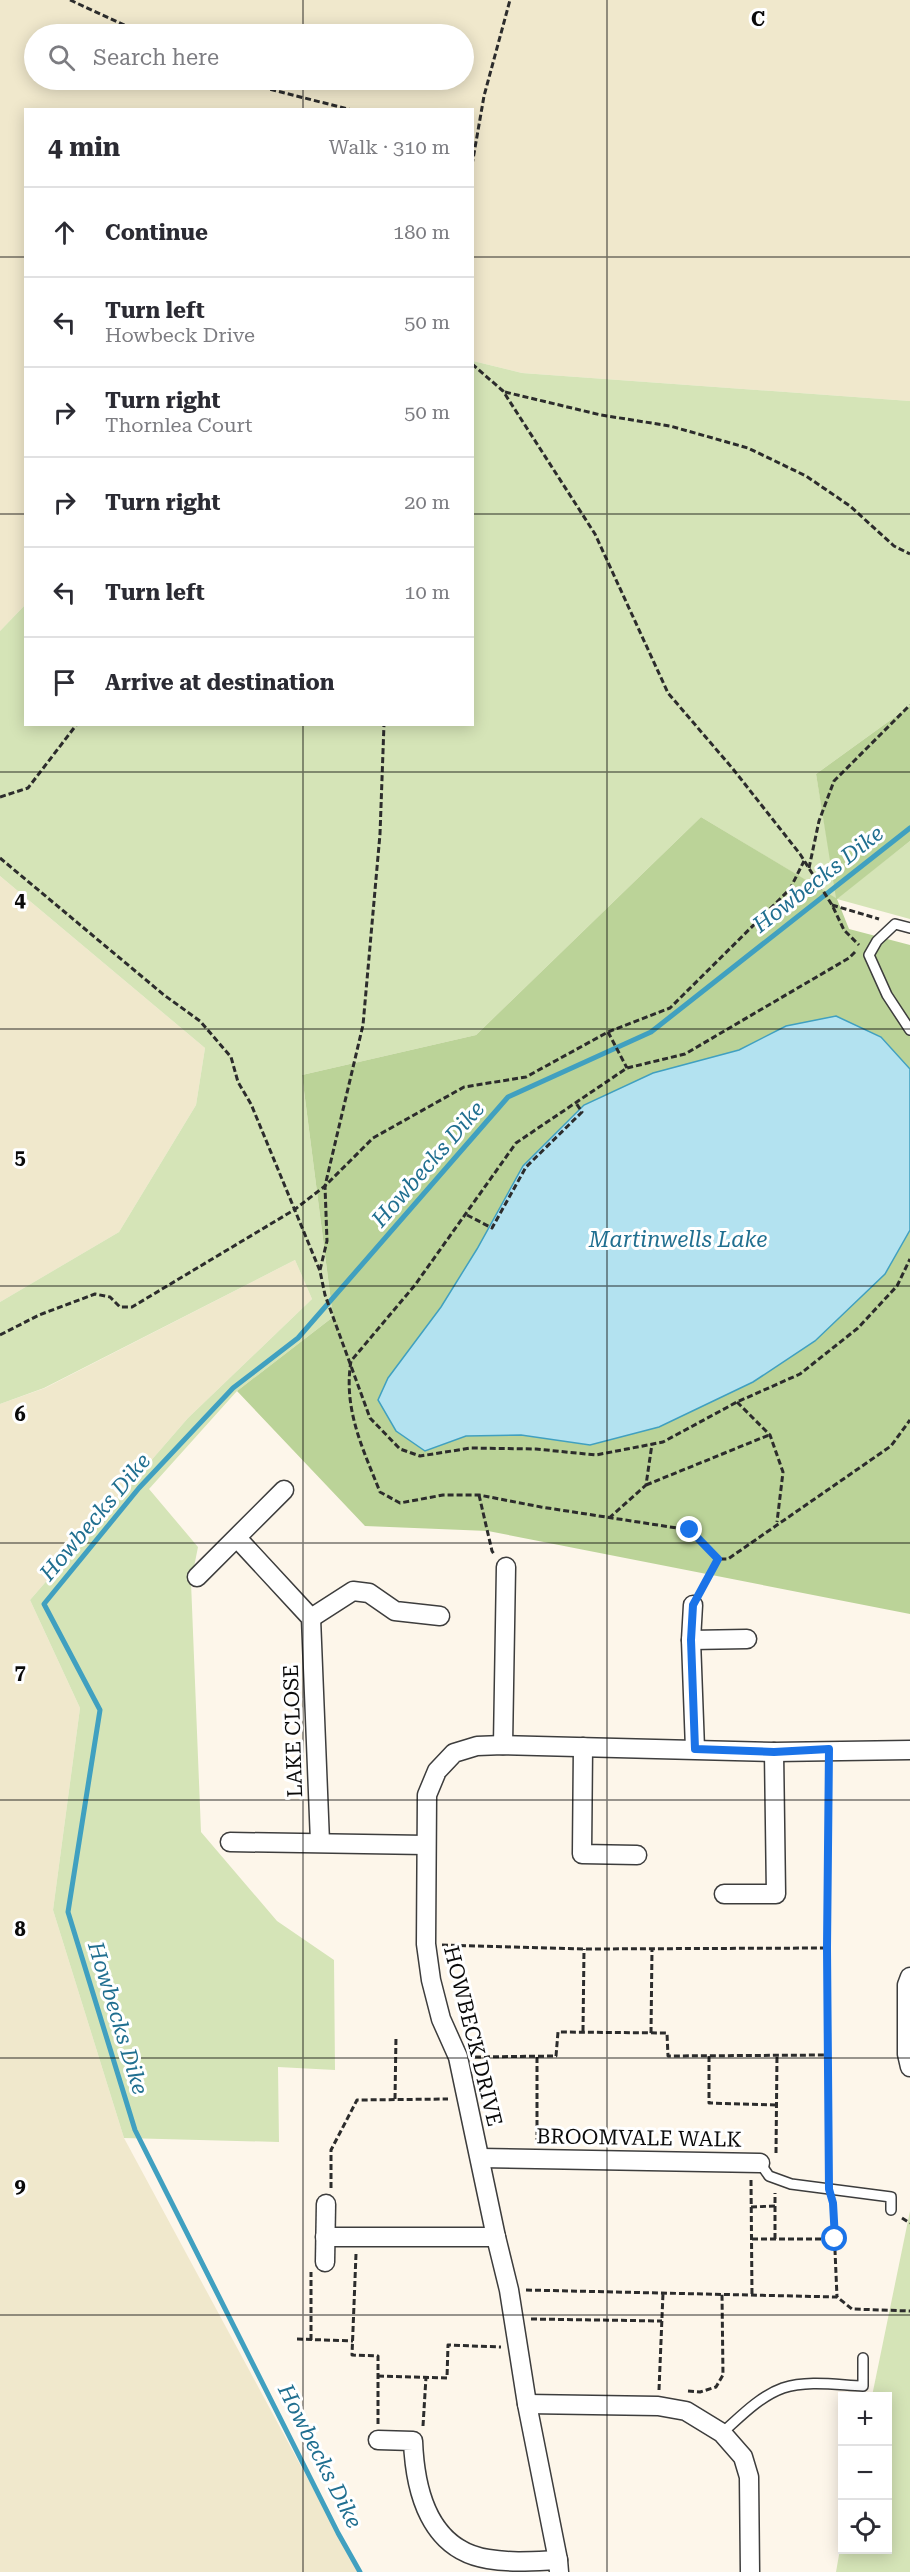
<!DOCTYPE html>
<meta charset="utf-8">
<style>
body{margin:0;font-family:"Roboto Serif",serif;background:#f2f2f3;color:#2b2b33}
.controls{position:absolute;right:18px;bottom:18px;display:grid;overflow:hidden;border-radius:0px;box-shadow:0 3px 15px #0003}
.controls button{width:54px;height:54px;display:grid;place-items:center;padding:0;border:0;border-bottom:2px solid #e1e1e2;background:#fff;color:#2b2b33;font:30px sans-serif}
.stop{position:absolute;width:18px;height:18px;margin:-14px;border:4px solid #1a73e8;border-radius:50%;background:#fff}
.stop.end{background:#1a73e8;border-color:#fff;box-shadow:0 2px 6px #0008}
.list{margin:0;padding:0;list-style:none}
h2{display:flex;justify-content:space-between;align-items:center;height:78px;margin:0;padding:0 24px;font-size:26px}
h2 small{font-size:20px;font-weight:400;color:#7c7c81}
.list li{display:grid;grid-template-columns:39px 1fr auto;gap:18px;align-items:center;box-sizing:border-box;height:90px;padding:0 24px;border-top:2px solid #e1e1e2}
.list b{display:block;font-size:22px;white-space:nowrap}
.list p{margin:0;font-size:20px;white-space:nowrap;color:#7c7c81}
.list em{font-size:20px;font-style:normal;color:#7c7c81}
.icon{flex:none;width:33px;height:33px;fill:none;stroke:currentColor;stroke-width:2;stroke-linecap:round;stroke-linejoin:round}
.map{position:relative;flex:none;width:910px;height:2572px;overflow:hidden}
.search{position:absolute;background:#fff;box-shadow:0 3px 15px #0003;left:24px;top:24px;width:450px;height:66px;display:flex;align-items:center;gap:15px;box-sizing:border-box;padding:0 21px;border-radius:33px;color:#7c7c81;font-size:22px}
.panel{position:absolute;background:#fff;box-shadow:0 3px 15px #0003;left:24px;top:108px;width:450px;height:618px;border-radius:0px}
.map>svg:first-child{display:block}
</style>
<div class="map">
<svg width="910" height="2572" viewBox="0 0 910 2572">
<rect width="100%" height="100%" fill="#fdf6ea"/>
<g fill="#f0e8cc" fill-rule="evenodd">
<path d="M 0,0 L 910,0 L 910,401 L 522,373 L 473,361 L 472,110 L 26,110 L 25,605 L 0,631 ZM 34,34 L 464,34 L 464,80 L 34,80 Z"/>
<path d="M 0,876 L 205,1048 L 196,1105 L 119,1232 L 0,1302 Z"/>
<path d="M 295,1260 L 312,1299 L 188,1418 L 30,1600 L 80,1708 L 53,1910 L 124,2138 L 358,2572 L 0,2572 L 0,1404 L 45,1388 Z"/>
</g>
<g fill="#d5e4b7">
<path d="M 473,361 L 522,373 L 910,401 L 910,706 L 816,774 L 837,898 L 910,841 L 910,919 L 837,899 L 701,817 L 476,1035 L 302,1075 L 333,1317 L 237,1391 L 149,1489 L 198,1547 L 191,1582 L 201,1832 L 277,1921 L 334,1960 L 335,2070 L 278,2067 L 279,2142 L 124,2138 L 53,1910 L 80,1708 L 30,1600 L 188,1418 L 312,1299 L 295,1260 L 44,1388 L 0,1404 L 0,1302 L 119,1232 L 196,1105 L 205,1048 L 0,876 L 0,631 L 25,605 L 26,724 L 472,724 Z"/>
<path d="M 910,2211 L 910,2572 L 836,2572 L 842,2538 L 842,2550 L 888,2550 L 888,2396 L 872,2396 Z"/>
</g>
<path fill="#bbd398" d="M 910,706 L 910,841 L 837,899 L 849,929 L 910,945 L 910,1069 L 881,1037 L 786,1026 L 739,1050 L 699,1061 L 523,1166 L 477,1249 L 441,1307 L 425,1451 L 466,1436 L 521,1435 L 590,1445 L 885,1274 L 910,1230 L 910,1614 L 488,1531 L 365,1526 L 237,1391 L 333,1317 L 302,1075 L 476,1035 L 701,817 L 836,898 L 816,774 Z"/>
<path fill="#b3e2f0" stroke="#40a0c0" stroke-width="1.5" d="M 836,1016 L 881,1037 L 910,1069 L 910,1230 L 885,1274 L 815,1341 L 753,1382 L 659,1427 L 590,1445 L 521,1435 L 466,1436 L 425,1451 L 396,1431 L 378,1400 L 388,1378 L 441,1307 L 477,1249 L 523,1166 L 584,1105 L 653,1073 L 739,1050 L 786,1026 Z"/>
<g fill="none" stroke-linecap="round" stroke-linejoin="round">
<path stroke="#40a0c0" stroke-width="5" d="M 360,2572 L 338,2533 L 135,2130 L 68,1912 L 100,1710 L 44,1604 L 139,1488 L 233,1388 L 298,1338 L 508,1097 L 651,1032 L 910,828"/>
<defs>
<g id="lane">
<path d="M 910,928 L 895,924 L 877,941 L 869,955 L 887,995 L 910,1030"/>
<path d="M 760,2163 L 769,2176 L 791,2184 L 891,2197 L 891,2210"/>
<path d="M 722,2433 C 740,2417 760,2396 783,2388 C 808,2380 837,2385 863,2386 L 863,2358"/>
</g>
<g id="street">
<path d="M 237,1538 L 311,1618 L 320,1842"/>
<path d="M 197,1577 L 284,1490"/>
<path d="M 693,1605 L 691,1640 L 695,1749"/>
<path d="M 311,1618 L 353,1591 L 369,1593 L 395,1611 L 440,1616"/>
<path d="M 691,1640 L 747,1639"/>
<path d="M 503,1745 L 506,1567"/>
<path d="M 583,1747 L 582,1854 L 637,1855"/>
<path d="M 230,1842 L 426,1845"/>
<path d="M 724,1894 L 776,1894 L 774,1752"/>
<path d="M 910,1977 L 907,1985 L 907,2054 L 910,2067"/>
<path d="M 480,2158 L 760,2163"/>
<path d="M 325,2237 L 496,2237"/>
<path d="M 325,2262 L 326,2204"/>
<path d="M 527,2404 L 658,2406 L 686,2411 L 722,2433 L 743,2457 L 749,2477 L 750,2572"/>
<path d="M 378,2440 L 413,2441 C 415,2492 430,2550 488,2559 C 511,2563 535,2561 558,2560"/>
<path d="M 559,2572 L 558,2560 L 527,2404 L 509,2290 L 496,2237 L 458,2057 L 441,2019 L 431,1980 L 426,1944 L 427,1795 L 437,1771 L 454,1753 L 477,1746 L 503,1745 L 774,1752 L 910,1750"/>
</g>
</defs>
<use href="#lane" stroke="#3d3d3d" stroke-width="12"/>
<use href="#street" stroke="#3d3d3d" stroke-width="21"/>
<g stroke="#2c2c2c" stroke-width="3" stroke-dasharray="6 3" stroke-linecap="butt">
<path d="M 70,0 L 144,34"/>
<path d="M 245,80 L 261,87 L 352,110"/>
<path d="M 472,165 L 484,96 L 510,0"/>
<path d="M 472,364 L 503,391 L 595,534 L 668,693 L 733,769 L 800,854 L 832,905 L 844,930 L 859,945"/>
<path d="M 505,392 L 601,415 L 670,426 L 748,448 L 806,476 L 850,506 L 894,546 L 910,554"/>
<path d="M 0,797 L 28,788 L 77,724"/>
<path d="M 0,858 L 164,995 L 200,1021 L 231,1057 L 238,1082 L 251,1104 L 320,1271 L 325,1295 L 370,1418 L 400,1449 L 420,1456 L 471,1448 L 536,1449 L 596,1455 L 663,1442 L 737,1402 L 800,1374 L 858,1328 L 897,1286 L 910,1259"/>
<path d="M 809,868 L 819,821 L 834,781 L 910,705"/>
<path d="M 832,905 L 879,919"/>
<path d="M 855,952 L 849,958 L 685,1054 L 627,1068 L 516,1143 L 415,1285 L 351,1361 C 343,1409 363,1449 380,1492 L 400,1503 L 443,1495 L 479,1495 L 541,1507 L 690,1530 L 718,1559 L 728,1559 L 891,1446 L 910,1420"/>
<path d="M 608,1032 L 627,1068"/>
<path d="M 467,1215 L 492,1228 L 526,1167 L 582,1112 L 576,1103"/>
<path d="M 320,1270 L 327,1241 L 325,1186 L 363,1025 L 380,834 L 384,724"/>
<path d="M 0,1335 L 39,1315 L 95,1294 L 110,1297 L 120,1307 L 132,1307 L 294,1210 L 325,1186 L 373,1138 L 464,1087 L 526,1077 L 608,1032 L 670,1008 L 790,889 L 804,861"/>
<path d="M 737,1402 L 770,1435 L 783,1472 L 777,1522"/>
<path d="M 646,1485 L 769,1435"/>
<path d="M 479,1495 L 492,1551 L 494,1554"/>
<path d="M 609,1518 L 646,1485 L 652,1444"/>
<path d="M 701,1590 L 718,1559"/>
<path d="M 829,1769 L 827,1948 L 829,2177"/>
<path d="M 442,1945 L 584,1949 L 827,1948"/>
<path d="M 583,2031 L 584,1949"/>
<path d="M 651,2033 L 652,1949"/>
<path d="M 709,2056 L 709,2103 L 776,2105"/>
<path d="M 475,2057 L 556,2056 L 558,2032 L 667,2033 L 668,2056 L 828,2055"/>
<path d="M 537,2057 L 537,2142"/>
<path d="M 395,2099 L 396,2036"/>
<path d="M 776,2153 L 777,2055"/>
<path d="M 751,2180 L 752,2295"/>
<path d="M 331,2188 L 331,2150 L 357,2100 L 448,2099"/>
<path d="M 833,2204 L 837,2297"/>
<path d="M 751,2207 L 775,2206"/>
<path d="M 902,2218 L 910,2223"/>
<path d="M 752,2239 L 834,2239"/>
<path d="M 775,2239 L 775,2193"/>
<path d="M 356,2254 L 352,2355 L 378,2356 L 378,2424"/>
<path d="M 526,2290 L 837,2297 L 852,2309 L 910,2311"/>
<path d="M 531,2319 L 662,2321"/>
<path d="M 297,2339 L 353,2341"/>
<path d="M 311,2340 L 311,2272"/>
<path d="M 378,2376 L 447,2378 L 448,2345 L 501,2347"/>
<path d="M 659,2390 L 663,2293"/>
<path d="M 688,2391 L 700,2392 L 716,2387 L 723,2375 L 722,2294"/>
<path d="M 423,2426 L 426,2377"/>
</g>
<use href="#lane" stroke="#fff" stroke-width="9"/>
<use href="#street" stroke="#fff" stroke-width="18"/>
</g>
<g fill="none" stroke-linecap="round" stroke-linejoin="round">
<path stroke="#1a73e8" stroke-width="8" d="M 690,1530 L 718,1559 L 693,1605 L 691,1640 L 695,1749 L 774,1752 L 829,1749 L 827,1948 L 829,2189 L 833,2203 L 835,2239"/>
</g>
<path fill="none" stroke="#0a0a0a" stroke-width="1.5" stroke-opacity="0.55" d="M 303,0 L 303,34M 607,0 L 607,2572M 303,80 L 303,110M 0,257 L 26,257M 472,257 L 910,257M 0,514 L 26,514M 472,514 L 910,514M 303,724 L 303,2572M 0,772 L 910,772M 0,1029 L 910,1029M 0,1286 L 910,1286M 0,1543 L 910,1543M 0,1800 L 910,1800M 0,2058 L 910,2058M 0,2315 L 910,2315"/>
<g text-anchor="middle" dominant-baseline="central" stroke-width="6" stroke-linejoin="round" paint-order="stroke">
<g font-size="21" fill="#0a0a0a" stroke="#fff">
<text transform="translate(293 1731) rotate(-92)">LAKE CLOSE</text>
<text transform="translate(473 2036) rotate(76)">HOWBECK DRIVE</text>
<text transform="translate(639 2138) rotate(1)">BROOMVALE WALK</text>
</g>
<g font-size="22" font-style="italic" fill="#206f90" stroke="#fff">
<text transform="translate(818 879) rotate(-38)">Howbecks Dike</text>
<text transform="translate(428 1164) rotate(-49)">Howbecks Dike</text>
<text x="678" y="1239">Martinwells Lake</text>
<text transform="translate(95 1517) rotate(-50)">Howbecks Dike</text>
<text transform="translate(118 2018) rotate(73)">Howbecks Dike</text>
<text transform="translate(320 2456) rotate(63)">Howbecks Dike</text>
</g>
</g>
<g font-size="20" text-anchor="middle" font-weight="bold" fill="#0a0a0a" stroke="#fff" stroke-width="6" stroke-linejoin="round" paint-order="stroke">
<text x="758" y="26">C</text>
<text x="20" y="907">4</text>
<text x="20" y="1164">5</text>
<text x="20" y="1421">6</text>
<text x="20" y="1679">7</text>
<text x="20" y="1936">8</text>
<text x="20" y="2193">9</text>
</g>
</svg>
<div class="controls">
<button>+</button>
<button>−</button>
<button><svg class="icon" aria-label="locate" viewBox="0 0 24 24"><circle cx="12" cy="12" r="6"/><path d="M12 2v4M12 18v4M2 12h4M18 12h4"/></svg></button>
</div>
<div class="stop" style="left:835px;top:2239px"></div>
<div class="stop end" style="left:690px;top:1530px"></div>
<div class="search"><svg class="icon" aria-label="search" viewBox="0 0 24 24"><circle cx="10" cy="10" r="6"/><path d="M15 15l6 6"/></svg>Search here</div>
<section class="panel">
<h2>4 min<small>Walk · 310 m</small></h2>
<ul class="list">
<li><svg class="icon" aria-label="ahead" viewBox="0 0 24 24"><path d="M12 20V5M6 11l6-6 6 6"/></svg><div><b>Continue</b></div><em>180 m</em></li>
<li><svg class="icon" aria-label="left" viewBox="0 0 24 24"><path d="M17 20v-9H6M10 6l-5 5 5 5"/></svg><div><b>Turn left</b><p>Howbeck Drive</p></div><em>50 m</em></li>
<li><svg class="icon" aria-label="right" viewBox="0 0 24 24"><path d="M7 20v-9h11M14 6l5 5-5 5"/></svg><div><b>Turn right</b><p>Thornlea Court</p></div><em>50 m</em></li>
<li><svg class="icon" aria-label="right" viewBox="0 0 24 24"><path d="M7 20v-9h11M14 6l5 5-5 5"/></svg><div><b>Turn right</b></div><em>20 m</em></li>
<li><svg class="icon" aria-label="left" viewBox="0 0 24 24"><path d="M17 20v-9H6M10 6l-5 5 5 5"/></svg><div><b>Turn left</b></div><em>10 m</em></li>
<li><svg class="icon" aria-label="arrive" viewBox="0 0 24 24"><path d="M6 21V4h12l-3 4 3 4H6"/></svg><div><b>Arrive at destination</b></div></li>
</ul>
</section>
</div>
